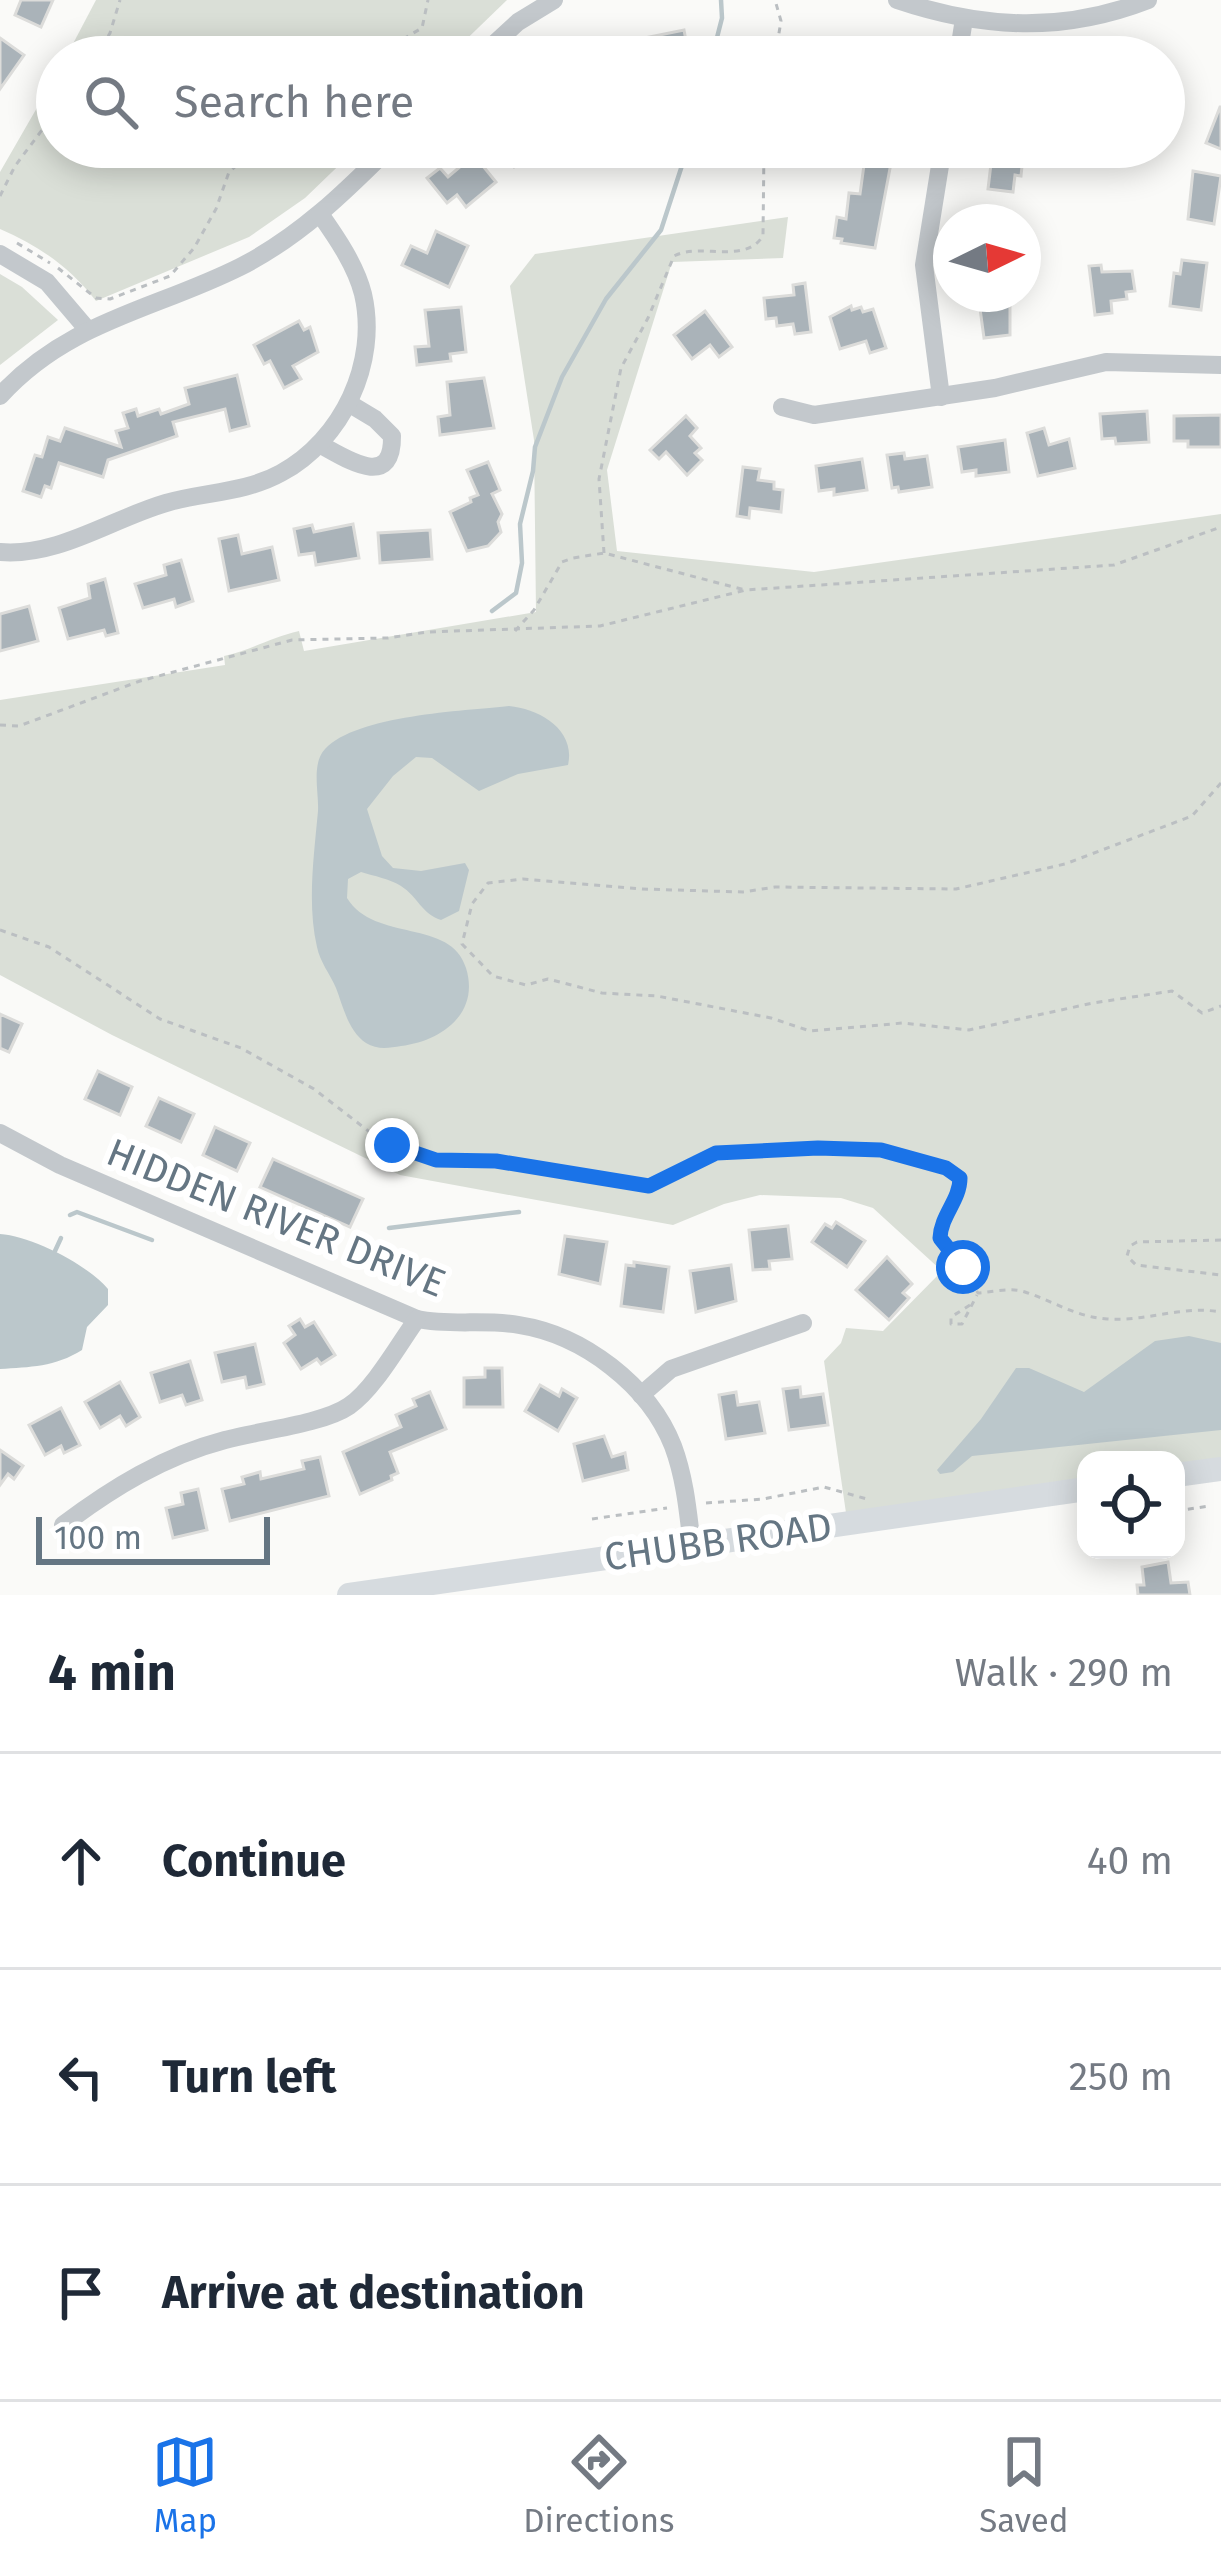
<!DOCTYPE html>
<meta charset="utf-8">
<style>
body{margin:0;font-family:"Fira Sans",sans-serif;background:#f2f2f3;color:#1f2937}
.controls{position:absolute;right:36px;bottom:36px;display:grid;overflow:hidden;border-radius:24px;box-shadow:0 6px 30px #0003}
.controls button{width:108px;height:108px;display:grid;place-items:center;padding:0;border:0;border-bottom:3px solid #e0e1e3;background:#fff;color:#1f2937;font:60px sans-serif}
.compass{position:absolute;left:933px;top:204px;width:108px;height:108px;border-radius:50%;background:#fff;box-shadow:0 6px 30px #0003;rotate:85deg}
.scale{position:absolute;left:36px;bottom:30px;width:234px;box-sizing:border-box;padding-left:12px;border:6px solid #657683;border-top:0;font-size:33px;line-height:42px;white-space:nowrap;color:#657683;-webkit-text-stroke:9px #fff;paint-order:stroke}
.stop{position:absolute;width:36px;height:36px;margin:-27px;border:9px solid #1a73e8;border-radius:50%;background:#fff}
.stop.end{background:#1a73e8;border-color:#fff;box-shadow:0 3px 12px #0008}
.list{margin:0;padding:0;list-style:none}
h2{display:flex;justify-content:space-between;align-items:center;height:156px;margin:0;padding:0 48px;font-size:51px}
h2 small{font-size:39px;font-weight:400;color:#747a83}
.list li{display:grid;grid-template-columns:78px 1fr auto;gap:36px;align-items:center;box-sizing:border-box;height:216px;padding:0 48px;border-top:3px solid #e0e1e3}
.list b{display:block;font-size:45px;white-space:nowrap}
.list em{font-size:39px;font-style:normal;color:#747a83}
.icon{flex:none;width:66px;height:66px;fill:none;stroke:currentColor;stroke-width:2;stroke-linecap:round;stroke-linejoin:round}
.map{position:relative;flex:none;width:1221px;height:1595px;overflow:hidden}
.search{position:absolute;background:#fff;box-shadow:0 6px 30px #0003;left:36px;right:36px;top:36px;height:132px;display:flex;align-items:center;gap:30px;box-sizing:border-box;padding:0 42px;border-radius:66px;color:#747a83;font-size:45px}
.sheet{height:804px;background:#fff}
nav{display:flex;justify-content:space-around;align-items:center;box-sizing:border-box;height:168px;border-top:3px solid #e0e1e3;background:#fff;font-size:33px;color:#747a83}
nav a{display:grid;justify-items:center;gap:6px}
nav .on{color:#1a73e8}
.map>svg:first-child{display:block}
</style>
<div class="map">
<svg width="1221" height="1595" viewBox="0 0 1221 1595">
<rect width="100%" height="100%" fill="#fafaf8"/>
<g fill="#dadfd7">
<path d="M 96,0 L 507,0 L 448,57 L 66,57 Z"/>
<path d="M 57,73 L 57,147 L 358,147 L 305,198 L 249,237 L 96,301 C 70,267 39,246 0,229 L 0,172 Z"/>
<path d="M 788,217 L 783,258 L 672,262 L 607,470 L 617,551 L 814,572 L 1221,514 L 1221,1460 L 1176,1466 L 1176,1460 L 1086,1460 L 1086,1479 L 846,1513 L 824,1361 L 841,1343 L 846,1328 L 883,1331 L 942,1271 L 873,1208 L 841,1198 L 760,1195 L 724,1204 L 673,1225 L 400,1175 L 112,1035 L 0,975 L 0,700 L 225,665 L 224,656 C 251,650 272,637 299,631 L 304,651 L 536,612 L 534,440 L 510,286 L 535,254 Z"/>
<path d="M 0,274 L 22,287 L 58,320 L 0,365 Z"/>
</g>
<g fill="#bbc7cb">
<path d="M 509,706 C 540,709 576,730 568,765 L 518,774 L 479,791 L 432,758 L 416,757 L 393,776 L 367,809 L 382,856 L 393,868 L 421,871 L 465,863 L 469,870 L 459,911 L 441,920 C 422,914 418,897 401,886 C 390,879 374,876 361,872 L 348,879 L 347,898 C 375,943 451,918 466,968 C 480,1013 442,1041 401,1046 C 389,1048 377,1050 366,1043 C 348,1031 343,1006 336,988 C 330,974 320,962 317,947 C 307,904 314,855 318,811 C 319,792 311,764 325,749 C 357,715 463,711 509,706 Z"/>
<path d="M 0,1234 C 32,1236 88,1265 108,1289 L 108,1305 L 87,1327 L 82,1350 C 55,1367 30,1367 0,1369 Z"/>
<path d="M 1189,1336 L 1221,1343 L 1221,1430 L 972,1456 L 953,1472 L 940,1474 L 937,1470 L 981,1419 L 1016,1368 L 1029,1368 L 1084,1392 L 1155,1341 Z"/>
</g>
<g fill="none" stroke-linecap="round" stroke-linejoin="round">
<g stroke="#bbc7cb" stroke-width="4.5">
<path d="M 712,57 L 722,18 L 721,0"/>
<path d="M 492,611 L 516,593 L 522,563 L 520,524 L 533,471 L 535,447 L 562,377 L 606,299 L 661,230 L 688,147"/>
<path d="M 70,1215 L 77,1212 L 152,1240"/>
<path d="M 389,1228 L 519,1212"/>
<path d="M 55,1251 L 61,1238"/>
</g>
</g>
<g fill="#aab3b9" stroke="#dcdcda" stroke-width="3">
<path d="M 21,0 L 53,0 L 41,27 L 15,15 Z"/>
<path d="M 684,30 L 689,57 L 644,57 L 640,39 Z"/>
<path d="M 0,38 L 24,55 L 0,89 Z"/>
<path d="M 1220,107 L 1221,107 L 1221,149 L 1206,143 Z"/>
<path d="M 495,147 L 535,147 L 514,167 Z"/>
<path d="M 842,147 L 894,147 L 875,248 L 841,243 L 842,239 L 834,238 L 837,217 L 846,219 L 849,193 L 860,194 L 865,158 L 841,153 Z"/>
<path d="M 993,147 L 1024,147 L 1021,176 L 1015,175 L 1013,192 L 988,189 Z"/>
<path d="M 474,155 L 496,182 L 466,207 L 457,195 L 447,203 L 427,178 L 440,168 L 448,177 Z"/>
<path d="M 1193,171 L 1221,176 L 1214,224 L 1188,219 Z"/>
<path d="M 436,231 L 468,246 L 449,287 L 402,265 L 411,246 L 427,253 Z"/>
<path d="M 1182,260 L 1207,263 L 1201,310 L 1170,306 L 1174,273 L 1180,274 Z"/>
<path d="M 1101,265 L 1102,272 L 1132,271 L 1135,291 L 1126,292 L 1127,299 L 1111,301 L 1112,313 L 1095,315 L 1089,266 Z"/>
<path d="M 805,283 L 811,332 L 795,334 L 793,324 L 777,326 L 776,318 L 766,319 L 764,298 L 794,295 L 793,285 Z"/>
<path d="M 978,294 L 1010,294 L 1010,335 L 984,338 Z"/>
<path d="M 851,306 L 852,310 L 861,307 L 863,312 L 873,309 L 886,348 L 870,353 L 866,341 L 840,349 L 830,317 Z"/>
<path d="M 461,307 L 466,352 L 450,354 L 451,361 L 417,365 L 415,347 L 429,346 L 425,310 Z"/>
<path d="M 705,311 L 732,347 L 719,357 L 710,345 L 692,359 L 674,335 Z"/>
<path d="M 299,321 L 304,330 L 310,327 L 318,352 L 293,366 L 301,379 L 284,388 L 270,361 L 264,364 L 254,345 Z"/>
<path d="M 237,375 L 249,426 L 230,431 L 225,409 L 173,422 L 177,436 L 108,460 L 103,477 L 59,463 L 51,488 L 45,486 L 41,497 L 23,491 L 35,455 L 42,457 L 48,437 L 60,441 L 65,428 L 121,447 L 116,431 L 128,428 L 123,413 L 136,409 L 138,416 L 159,409 L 161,414 L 189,404 L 185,388 Z"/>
<path d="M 484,378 L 494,428 L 440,435 L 438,417 L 450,415 L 447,382 Z"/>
<path d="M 1147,411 L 1149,442 L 1116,444 L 1115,438 L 1102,439 L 1100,414 Z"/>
<path d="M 1221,415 L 1221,447 L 1188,447 L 1188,441 L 1174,441 L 1174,416 Z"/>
<path d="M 686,416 L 697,428 L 690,436 L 701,448 L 695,453 L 702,460 L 687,475 L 666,452 L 659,459 L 650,450 Z"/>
<path d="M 1044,428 L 1049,445 L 1069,439 L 1075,468 L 1038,476 L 1027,433 Z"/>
<path d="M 1005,440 L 1009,472 L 976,476 L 976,470 L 962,472 L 958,447 Z"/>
<path d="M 904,453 L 905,459 L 927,456 L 932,487 L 899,492 L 898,487 L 892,488 L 887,455 Z"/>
<path d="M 862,459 L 867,490 L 834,495 L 834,489 L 819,491 L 816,466 Z"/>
<path d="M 488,462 L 500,490 L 492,494 L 502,514 L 498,522 L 501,532 L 488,546 L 467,551 L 450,512 L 471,502 L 470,498 L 478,495 L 467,470 Z"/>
<path d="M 743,467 L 760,469 L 758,480 L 774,482 L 774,489 L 783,490 L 781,512 L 750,508 L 749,518 L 737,516 Z"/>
<path d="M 353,524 L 359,558 L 316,565 L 314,553 L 299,555 L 294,529 L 312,525 L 314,532 Z"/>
<path d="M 430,530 L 432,559 L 380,563 L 378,533 Z"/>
<path d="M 238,535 L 242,554 L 272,547 L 279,580 L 229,591 L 219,539 Z"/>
<path d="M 181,560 L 193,601 L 176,607 L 174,599 L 143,608 L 135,584 L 166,575 L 164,565 Z"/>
<path d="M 105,579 L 118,633 L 106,636 L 104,630 L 68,639 L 59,608 L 90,598 L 88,584 Z"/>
<path d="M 29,606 L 38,641 L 0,651 L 0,614 Z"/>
<path d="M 0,1014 L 22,1024 L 9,1052 L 0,1048 Z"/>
<path d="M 98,1071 L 132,1087 L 120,1115 L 85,1099 Z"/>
<path d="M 159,1098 L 194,1114 L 181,1142 L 146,1126 Z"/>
<path d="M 215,1127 L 250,1143 L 237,1171 L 203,1155 Z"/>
<path d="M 273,1159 L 363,1199 L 350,1227 L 260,1187 Z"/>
<path d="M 836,1222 L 865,1241 L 847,1267 L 812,1242 L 825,1224 L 832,1228 Z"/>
<path d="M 788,1226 L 792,1259 L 769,1261 L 770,1269 L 753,1270 L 749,1230 Z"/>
<path d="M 565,1236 L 607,1242 L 600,1284 L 559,1274 Z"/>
<path d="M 887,1257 L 912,1284 L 903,1293 L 909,1298 L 889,1320 L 856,1290 Z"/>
<path d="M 634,1262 L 669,1267 L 663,1312 L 621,1306 L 626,1265 L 634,1266 Z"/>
<path d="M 731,1265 L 736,1301 L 696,1312 L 690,1271 Z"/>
<path d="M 300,1319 L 305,1327 L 314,1322 L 335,1355 L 321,1364 L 317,1359 L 301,1369 L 284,1343 L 295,1335 L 289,1326 Z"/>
<path d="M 255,1344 L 264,1384 L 247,1388 L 245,1377 L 222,1382 L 215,1353 Z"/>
<path d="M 190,1361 L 202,1400 L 186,1405 L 182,1395 L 160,1402 L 151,1373 Z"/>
<path d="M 485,1368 L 502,1368 L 503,1407 L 464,1407 L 464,1378 L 485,1377 Z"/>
<path d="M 120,1382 L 140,1417 L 126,1426 L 120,1416 L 100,1428 L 85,1402 Z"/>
<path d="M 540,1385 L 559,1396 L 562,1389 L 577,1398 L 558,1431 L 525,1411 Z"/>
<path d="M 800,1387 L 801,1397 L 823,1394 L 828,1425 L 789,1430 L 783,1389 Z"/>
<path d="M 430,1392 L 446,1429 L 390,1452 L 398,1473 L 391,1476 L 392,1480 L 360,1494 L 343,1452 L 401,1427 L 396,1415 L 416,1406 L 413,1399 Z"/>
<path d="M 736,1392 L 738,1405 L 759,1402 L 765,1433 L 726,1439 L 719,1395 Z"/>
<path d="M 61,1408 L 80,1445 L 64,1453 L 61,1446 L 45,1455 L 29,1425 Z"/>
<path d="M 604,1436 L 612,1457 L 625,1453 L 628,1470 L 583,1481 L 574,1444 Z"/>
<path d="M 0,1450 L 23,1466 L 14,1479 L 8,1474 L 0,1485 Z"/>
<path d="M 320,1457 L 329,1496 L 230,1521 L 222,1489 L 244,1484 L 242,1477 L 260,1472 L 261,1479 L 304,1469 L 302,1461 Z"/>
<path d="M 198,1489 L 207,1530 L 173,1538 L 166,1508 L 183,1504 L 181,1493 Z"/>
<path d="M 1168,1562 L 1171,1583 L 1188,1582 L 1190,1595 L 1138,1595 L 1137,1585 L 1144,1585 L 1142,1567 Z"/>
</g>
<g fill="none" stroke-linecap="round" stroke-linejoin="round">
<g stroke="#bbbfc2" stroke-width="3" stroke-dasharray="6 6" stroke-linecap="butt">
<path d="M 96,57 L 110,33 L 120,0"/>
<path d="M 372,57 L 422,28 L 428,0"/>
<path d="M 775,57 L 781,21 L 775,0"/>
<path d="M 0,196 L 15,166 L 57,110"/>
<path d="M 17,243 L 50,263"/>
<path d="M 58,268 L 96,298 L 110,299 L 170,276 L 194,248 L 216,209 L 229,172 L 258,147"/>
<path d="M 604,553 L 599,479 L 621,368 L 648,318 L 674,256 C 701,242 744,265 763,236 L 764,147"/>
<path d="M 515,631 L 534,610 L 562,562 L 573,558 L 604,553 L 745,590"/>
<path d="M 0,725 L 19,726 L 140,681 L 292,640 L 388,638 L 427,632 L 600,626 L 746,590 L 1114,565 L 1221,527"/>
<path d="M 1221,783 L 1192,816 L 1065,864 L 956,889 L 775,887 L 743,892 L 642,889 L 523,879 L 488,883 L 472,904 L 462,944 L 493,976 L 526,985 L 548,979 L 602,993 L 657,996 L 771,1018 L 810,1031 L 903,1023 L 969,1030 L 1093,1003 L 1172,991 L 1202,1013 L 1221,1006"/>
<path d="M 0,930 L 49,947 L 160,1019 L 241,1048 L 314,1089 L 380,1140 L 436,1159 L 496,1161 L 649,1186 L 716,1153 L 818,1148 L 881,1150 L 947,1169 L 960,1178 C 960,1200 941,1215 940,1237 L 978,1293 C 993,1292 1010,1287 1025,1292 C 1053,1301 1076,1317 1107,1319 C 1146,1322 1181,1305 1221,1312"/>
<path d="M 1221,1240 L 1137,1242 L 1130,1246 L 1127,1256 L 1136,1265 L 1221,1275"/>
<path d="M 970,1305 L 951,1317 L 951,1324 L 962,1324 L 977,1295"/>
<path d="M 706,1503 L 763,1499 L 824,1487 L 867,1499"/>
<path d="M 1176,1511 L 1209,1506"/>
<path d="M 1080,1512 L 1082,1525 L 1086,1524"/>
<path d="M 592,1519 L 667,1508"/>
</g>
<g stroke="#c3c8cc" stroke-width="18">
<path d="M 897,0 C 983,29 1063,33 1148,0"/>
<path d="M 480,57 L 518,22 L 554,0"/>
<path d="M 958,57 L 964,19"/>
<path d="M 0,254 L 47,282 L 87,329"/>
<path d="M 0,396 C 68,321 154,310 240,267 C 299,237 344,193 390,147"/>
<path d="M 941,397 L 924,265 L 943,147"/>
<path d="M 782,407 L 814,415 L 995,388 L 1106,362 L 1221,365"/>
<path d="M 319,444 C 344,457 393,492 392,436 L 375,419 L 350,404"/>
<path d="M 0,552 C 58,557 111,519 166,503 C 204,492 245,493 281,473 C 342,440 379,363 363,294 C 356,266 337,238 320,214"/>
<path d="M 0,1133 L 60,1165 L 417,1319 C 451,1326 485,1319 519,1325 C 583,1335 649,1385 673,1446 C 685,1478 688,1512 692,1546"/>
<path d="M 641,1395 L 671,1369 L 803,1323"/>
<path d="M 63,1525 C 112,1488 164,1456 225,1440 C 257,1431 323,1424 349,1406 C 374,1389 399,1344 417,1319"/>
</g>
<g stroke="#d6dbdf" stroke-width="24">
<path d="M 1176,1475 L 1221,1469"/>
<path d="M 349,1595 L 1086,1489"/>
</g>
</g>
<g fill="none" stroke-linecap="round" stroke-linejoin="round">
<path stroke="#1a73e8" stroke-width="15" d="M 392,1145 L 436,1160 L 496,1161 L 649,1186 L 716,1153 L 818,1148 L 881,1150 L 946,1168 L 960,1178 C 960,1200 941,1215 940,1238 L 963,1267"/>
</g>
<g text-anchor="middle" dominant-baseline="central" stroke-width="12" stroke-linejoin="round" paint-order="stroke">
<g font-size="39" fill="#657683" stroke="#fff">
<text transform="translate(276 1218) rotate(22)">HIDDEN RIVER DRIVE</text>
<text transform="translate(718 1542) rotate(-8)">CHUBB ROAD</text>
</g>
</g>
</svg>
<div class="controls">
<button><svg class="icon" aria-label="locate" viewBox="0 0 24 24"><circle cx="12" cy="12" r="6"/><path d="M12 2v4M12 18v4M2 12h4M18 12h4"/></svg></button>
</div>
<svg class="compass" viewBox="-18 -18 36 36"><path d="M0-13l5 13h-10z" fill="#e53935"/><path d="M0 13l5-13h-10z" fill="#747a83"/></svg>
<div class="scale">100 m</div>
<div class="stop" style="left:963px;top:1267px"></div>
<div class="stop end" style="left:392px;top:1145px"></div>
<div class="search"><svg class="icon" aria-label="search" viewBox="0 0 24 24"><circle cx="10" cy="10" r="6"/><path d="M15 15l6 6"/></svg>Search here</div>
</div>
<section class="sheet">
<h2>4 min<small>Walk · 290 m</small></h2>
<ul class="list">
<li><svg class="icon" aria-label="ahead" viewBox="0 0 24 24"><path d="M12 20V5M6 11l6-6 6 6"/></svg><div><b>Continue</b></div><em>40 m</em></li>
<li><svg class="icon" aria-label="left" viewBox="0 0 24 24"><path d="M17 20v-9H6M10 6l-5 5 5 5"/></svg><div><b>Turn left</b></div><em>250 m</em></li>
<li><svg class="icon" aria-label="arrive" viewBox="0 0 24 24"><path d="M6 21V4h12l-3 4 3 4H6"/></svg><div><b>Arrive at destination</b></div></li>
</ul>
</section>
<nav>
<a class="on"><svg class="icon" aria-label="map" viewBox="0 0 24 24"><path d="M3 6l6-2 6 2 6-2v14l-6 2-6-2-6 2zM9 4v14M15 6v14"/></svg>Map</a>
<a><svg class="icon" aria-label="directions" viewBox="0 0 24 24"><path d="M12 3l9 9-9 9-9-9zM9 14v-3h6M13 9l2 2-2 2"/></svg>Directions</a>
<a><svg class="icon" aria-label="saved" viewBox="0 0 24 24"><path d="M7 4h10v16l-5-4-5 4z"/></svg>Saved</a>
</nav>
